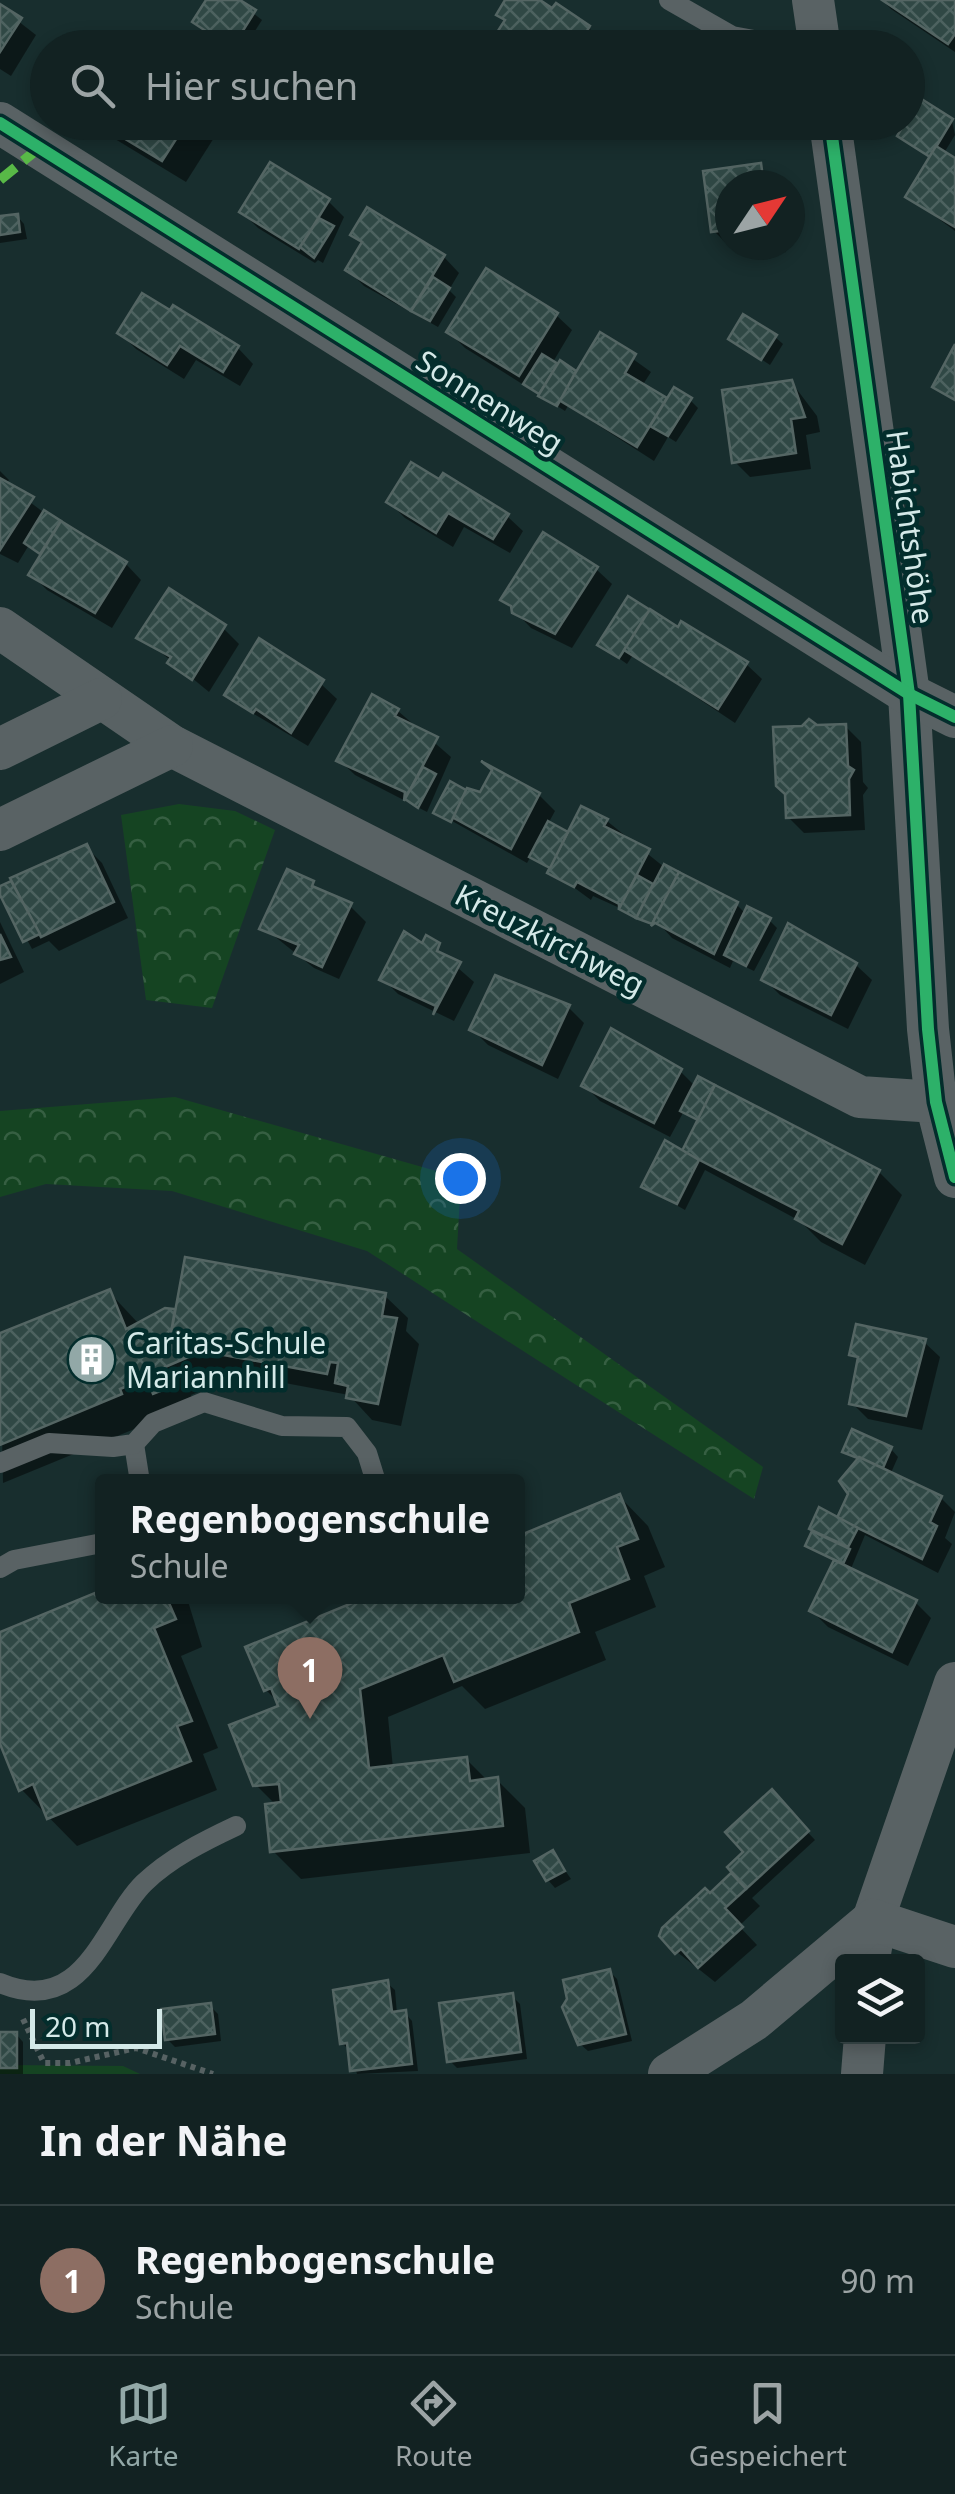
<!DOCTYPE html>
<html lang="de">
<meta charset="utf-8">
<style>
body{margin:0;font-family:"Noto Sans",sans-serif;background:#1b2a2a;color:#f1f3f6}
.controls{position:absolute;right:30px;bottom:30px;display:grid;overflow:hidden;border-radius:10px;box-shadow:0 5px 15px #0003}
.controls button{width:90px;height:90px;display:grid;place-items:center;padding:0;border:0;border-bottom:2px solid #313f40;background:#122222;color:#f1f3f6;font:50px sans-serif}
.compass{position:absolute;left:715px;top:170px;width:90px;height:90px;border-radius:50%;background:#122222;box-shadow:0 5px 15px #0003;rotate:55deg}
.scale{position:absolute;left:30px;bottom:25px;width:132px;box-sizing:border-box;padding-left:10px;border:5px solid #d4e9e8;border-top:0;font-size:28px;line-height:35px;white-space:nowrap;color:#d4e9e8;-webkit-text-stroke:8px #032d2c;paint-order:stroke}
.you{position:absolute;left:460px;top:1178px;width:35px;height:35px;margin:-25px;border:8px solid #fff;border-radius:50%;background:#1a73e8;box-shadow:0 0 0 15px #1a73e833}
.badge{display:grid;place-items:center;width:65px;height:65px;border-radius:50%;background:#92a8a7;color:#fff;font-size:32px;font-weight:700}
.pin{position:absolute;translate:-50% -82px;filter:drop-shadow(0 2px 5px #0008)}
.pin::after{content:'';position:absolute;top:52px;width:35px;height:30px;background:inherit;clip-path:polygon(0 0,100% 0,50% 100%)}
.popup{position:absolute;left:95px;top:1474px;width:430px;height:130px;box-sizing:border-box;display:grid;place-content:center;border-radius:10px;background:#122222;filter:drop-shadow(0 2px 8px #0005);font-size:32px;white-space:nowrap;color:#9ca4a5}
.popup b{font-size:38px;color:#f1f3f6}
.popup::after{content:'';position:absolute;left:50%;top:100%;margin-left:-20px;border:20px solid transparent;border-top-color:#122222}
.list{margin:0;padding:0;list-style:none}
h2{display:flex;justify-content:space-between;align-items:center;height:130px;margin:0;padding:0 40px;font-size:42px}
h2 small{font-size:32px;font-weight:400;color:#9ca4a5}
.list li{display:grid;grid-template-columns:65px 1fr auto;gap:30px;align-items:center;box-sizing:border-box;height:150px;padding:0 40px;border-top:2px solid #313f40}
.list b{display:block;font-size:38px;white-space:nowrap}
.list p{margin:0;font-size:32px;white-space:nowrap;color:#9ca4a5}
.list em{font-size:32px;font-style:normal;color:#9ca4a5}
.icon{flex:none;width:55px;height:55px;fill:none;stroke:currentColor;stroke-width:2;stroke-linecap:round;stroke-linejoin:round}
.map{position:relative;flex:none;width:955px;height:2074px;overflow:hidden}
.search{position:absolute;background:#122222;box-shadow:0 5px 15px #0003;left:30px;right:30px;top:30px;height:110px;display:flex;align-items:center;gap:25px;box-sizing:border-box;padding:0 35px;border-radius:55px;color:#9ca4a5;font-size:38px}
.sheet{height:280px;background:#122222}
nav{display:flex;justify-content:space-around;align-items:center;box-sizing:border-box;height:140px;border-top:2px solid #313f40;background:#122222;font-size:28px;color:#9ca4a5}
nav a{display:grid;justify-items:center;gap:5px}
nav .on{color:#92a8a7}
.map>svg:first-child{display:block}
</style>
<div class="map">
<svg width="955" height="2074" viewBox="0 0 955 2074">
<defs>
<pattern id="forest-crowns" width="20" height="18" patternUnits="userSpaceOnUse" patternTransform="scale(2.5)"><rect width="20" height="18" fill="#154422"/><path d="M2 6a3 3 0 1 1 6 0M12 15a3 3 0 1 1 6 0" fill="none" stroke="#365f42"/></pattern>
<pattern id="building-cross-hatch" width="8" height="8" patternUnits="userSpaceOnUse" patternTransform="scale(2.5)"><rect width="8" height="8" fill="#304845"/><path d="M0 0l8 8M0 8l8-8" fill="none" stroke="#4d6260"/></pattern>
</defs>
<rect width="100%" height="100%" fill="#182e2e"/>
<g fill="url(#forest-crowns)">
<path d="M 179,804 L 235,811 L 275,830 L 212,1008 L 146,1000 L 121,815 Z"/>
<path d="M 175,1097 L 461,1178 L 457,1249 L 763,1467 L 754,1499 L 367,1251 L 172,1191 L 46,1184 L 0,1197 L 0,1111 Z"/>
<path d="M 0,2065 L 123,2066 L 140,2074 L 0,2074 Z"/>
</g>
<g fill="#0007">
<path d="M 209,0 L 236,0 L 262,20 L 244,48 L 231,48 Z"/>
<path d="M 508,0 L 538,0 L 589,28 L 604,44 L 602,48 L 490,48 L 506,22 L 499,15 Z"/>
<path d="M 882,0 L 955,0 L 955,52 L 891,9 Z"/>
<path d="M 0,7 L 36,35 L 11,76 L 0,69 Z"/>
<path d="M 952,121 L 955,135 L 944,153 L 955,160 L 955,231 L 908,196 L 932,158 L 900,136 Z"/>
<path d="M 87,122 L 224,122 L 186,182 Z"/>
<path d="M 271,166 L 328,201 L 344,217 L 323,263 L 318,260 L 315,263 L 258,228 L 242,212 Z"/>
<path d="M 760,166 L 776,185 L 730,185 L 730,245 L 785,245 L 786,252 L 747,257 L 735,246 L 730,247 L 714,231 L 706,174 Z"/>
<path d="M 17,216 L 24,224 L 27,239 L 0,243 L 0,219 Z"/>
<path d="M 353,235 L 444,257 L 459,273 L 449,290 L 456,297 L 438,327 L 364,286 L 348,270 L 363,245 Z"/>
<path d="M 171,313 L 238,348 L 253,364 L 240,386 L 196,360 L 184,379 L 136,349 L 120,333 Z"/>
<path d="M 556,315 L 572,330 L 553,362 L 577,375 L 601,336 L 651,372 L 642,386 L 667,403 L 690,400 L 698,408 L 676,442 L 668,437 L 654,461 L 568,406 L 565,411 L 465,348 L 449,332 Z"/>
<path d="M 775,337 L 783,344 L 770,365 L 731,339 Z"/>
<path d="M 792,383 L 817,416 L 820,432 L 806,435 L 811,469 L 750,477 L 734,461 Z"/>
<path d="M 0,471 L 9,480 L 6,484 L 63,527 L 126,564 L 141,580 L 112,628 L 47,590 L 31,574 L 42,556 L 29,545 L 18,563 L 0,554 Z"/>
<path d="M 389,502 L 507,516 L 523,531 L 510,553 L 464,527 L 453,547 L 405,518 Z"/>
<path d="M 596,569 L 612,584 L 572,648 L 531,628 L 504,600 Z"/>
<path d="M 223,628 L 239,644 L 209,692 L 141,636 Z"/>
<path d="M 600,645 L 746,664 L 762,679 L 735,723 L 633,655 L 627,664 Z"/>
<path d="M 321,684 L 337,699 L 308,746 L 244,708 L 228,692 Z"/>
<path d="M 398,711 L 451,757 L 427,812 L 355,775 L 339,760 Z"/>
<path d="M 845,726 L 861,742 L 863,782 L 868,788 L 863,795 L 865,830 L 804,833 L 788,817 L 816,728 Z"/>
<path d="M 467,793 L 539,795 L 555,811 L 548,824 L 569,835 L 582,809 L 607,821 L 664,867 L 736,904 L 746,914 L 769,920 L 777,928 L 754,971 L 733,961 L 730,968 L 672,938 L 662,927 L 593,896 L 591,900 L 531,856 L 527,863 L 436,812 Z"/>
<path d="M 86,847 L 102,863 L 128,918 L 59,951 L 49,941 L 32,949 L 0,888 L 10,884 L 18,892 Z"/>
<path d="M 288,872 L 350,906 L 366,922 L 339,979 L 314,968 L 263,927 Z"/>
<path d="M 0,922 L 24,972 L 0,984 Z"/>
<path d="M 426,940 L 474,982 L 454,1021 L 398,994 L 382,978 Z"/>
<path d="M 856,965 L 872,980 L 848,1029 L 780,995 L 764,979 Z"/>
<path d="M 568,1007 L 584,1023 L 558,1079 L 488,1045 L 472,1029 Z"/>
<path d="M 680,1071 L 695,1086 L 879,1172 L 902,1195 L 865,1265 L 821,1242 L 800,1221 L 705,1170 L 685,1210 L 644,1187 L 683,1154 L 699,1122 L 684,1111 L 670,1137 L 600,1101 L 584,1085 Z"/>
<path d="M 109,1292 L 139,1324 L 174,1311 L 385,1296 L 408,1318 L 406,1331 L 419,1344 L 401,1426 L 372,1420 L 349,1395 L 220,1371 L 228,1380 L 191,1395 L 199,1415 L 149,1423 L 3,1483 L 0,1336 Z"/>
<path d="M 924,1342 L 940,1357 L 922,1430 L 868,1419 L 852,1403 L 860,1361 L 854,1355 Z"/>
<path d="M 891,1449 L 898,1457 L 890,1475 L 941,1498 L 955,1512 L 945,1538 L 952,1544 L 938,1573 L 865,1535 L 850,1571 L 915,1602 L 931,1618 L 908,1666 L 828,1627 L 812,1611 L 835,1562 L 808,1545 L 821,1511 L 851,1527 L 851,1493 L 859,1461 L 845,1451 Z"/>
<path d="M 620,1497 L 648,1526 L 665,1567 L 644,1576 L 656,1607 L 595,1632 L 606,1660 L 485,1709 L 462,1686 L 388,1717 L 393,1768 L 467,1760 L 488,1781 L 497,1780 L 525,1808 L 530,1853 L 301,1879 L 273,1851 L 276,1805 L 256,1785 L 283,1707 L 266,1690 L 518,1596 L 518,1539 Z"/>
<path d="M 102,1593 L 187,1598 L 202,1647 L 181,1656 L 218,1748 L 203,1754 L 217,1790 L 77,1846 L 21,1789 L 0,1737 L 0,1635 Z"/>
<path d="M 771,1793 L 815,1840 L 752,1898 L 760,1906 L 739,1926 L 757,1945 L 715,1982 L 677,1952 L 710,1896 L 744,1883 L 747,1852 Z"/>
<path d="M 553,1853 L 571,1879 L 555,1888 L 548,1880 Z"/>
<path d="M 610,1972 L 617,1979 L 632,2041 L 588,2051 L 580,2044 Z"/>
<path d="M 387,1983 L 395,1990 L 397,2014 L 405,2013 L 412,2021 L 418,2071 L 357,2074 L 350,2051 L 342,2043 Z"/>
<path d="M 512,1996 L 520,2004 L 527,2059 L 457,2068 L 449,2060 Z"/>
<path d="M 210,2006 L 218,2014 L 221,2041 L 175,2047 L 167,2039 Z"/>
<path d="M 0,2034 L 16,2034 L 23,2042 L 23,2074 L 0,2074 Z"/>
</g>
<g fill="url(#building-cross-hatch)" stroke="#546563" stroke-width="2.5">
<path d="M 206,0 L 240,0 L 256,10 L 232,48 L 192,22 Z"/>
<path d="M 505,0 L 540,0 L 552,8 L 556,3 L 590,26 L 577,48 L 487,48 L 505,20 L 496,15 Z"/>
<path d="M 882,0 L 955,0 L 955,34 L 948,44 Z"/>
<path d="M 0,4 L 22,18 L 0,52 Z"/>
<path d="M 920,98 L 953,119 L 930,157 L 897,136 Z"/>
<path d="M 97,122 L 187,122 L 162,161 Z"/>
<path d="M 936,146 L 955,158 L 955,227 L 905,197 Z"/>
<path d="M 270,162 L 330,199 L 299,249 L 239,212 Z"/>
<path d="M 761,163 L 764,185 L 730,185 L 728,243 L 727,230 L 711,232 L 703,171 Z"/>
<path d="M 367,207 L 445,255 L 411,311 L 345,270 L 362,242 L 350,235 Z"/>
<path d="M 18,214 L 20,232 L 0,235 L 0,216 Z"/>
<path d="M 319,218 L 334,226 L 314,258 L 300,247 Z"/>
<path d="M 486,268 L 558,313 L 519,376 L 446,332 Z"/>
<path d="M 433,277 L 450,288 L 430,321 L 411,311 Z"/>
<path d="M 142,293 L 170,310 L 173,305 L 239,346 L 223,372 L 180,346 L 167,365 L 117,333 Z"/>
<path d="M 743,314 L 777,335 L 761,360 L 728,339 Z"/>
<path d="M 600,332 L 636,354 L 625,373 L 667,398 L 637,447 L 559,400 Z"/>
<path d="M 955,344 L 955,400 L 932,387 Z"/>
<path d="M 542,354 L 558,364 L 539,394 L 523,384 Z"/>
<path d="M 560,360 L 576,371 L 557,406 L 538,396 Z"/>
<path d="M 792,380 L 805,417 L 791,419 L 796,453 L 732,463 L 722,390 Z"/>
<path d="M 674,387 L 692,398 L 668,436 L 650,426 Z"/>
<path d="M 411,462 L 439,479 L 443,473 L 509,514 L 493,539 L 448,513 L 436,533 L 386,502 Z"/>
<path d="M 0,478 L 34,497 L 0,550 Z"/>
<path d="M 44,510 L 61,521 L 40,554 L 24,543 Z"/>
<path d="M 61,521 L 127,562 L 95,613 L 28,575 Z"/>
<path d="M 543,532 L 598,567 L 555,634 L 512,613 L 511,606 L 500,600 Z"/>
<path d="M 169,588 L 226,625 L 192,680 L 167,663 L 171,657 L 136,638 Z"/>
<path d="M 628,596 L 650,610 L 619,658 L 597,645 Z"/>
<path d="M 650,609 L 678,627 L 681,621 L 748,662 L 718,709 L 624,650 Z"/>
<path d="M 259,638 L 324,680 L 291,733 L 256,709 L 253,713 L 224,695 Z"/>
<path d="M 372,694 L 399,709 L 395,716 L 438,737 L 404,801 L 405,792 L 336,761 Z"/>
<path d="M 809,719 L 817,725 L 846,724 L 848,766 L 854,770 L 849,779 L 850,815 L 786,818 L 785,794 L 776,786 L 773,727 L 802,726 Z"/>
<path d="M 481,761 L 540,793 L 511,849 L 452,817 L 467,788 L 480,792 L 492,770 Z"/>
<path d="M 423,767 L 436,774 L 418,808 L 405,799 Z"/>
<path d="M 450,781 L 466,790 L 451,822 L 433,813 Z"/>
<path d="M 581,806 L 608,819 L 604,826 L 650,849 L 619,909 L 619,904 L 577,882 L 574,887 L 547,873 Z"/>
<path d="M 548,821 L 568,832 L 550,868 L 529,857 Z"/>
<path d="M 87,844 L 114,902 L 41,937 L 10,878 Z"/>
<path d="M 664,864 L 679,872 L 652,924 L 636,918 Z"/>
<path d="M 287,869 L 314,881 L 312,886 L 352,903 L 322,967 L 294,954 L 299,945 L 259,929 Z"/>
<path d="M 679,872 L 738,902 L 714,954 L 655,923 L 651,926 Z"/>
<path d="M 637,875 L 653,884 L 636,918 L 619,909 Z"/>
<path d="M 11,881 L 40,934 L 23,942 L 0,895 L 0,886 Z"/>
<path d="M 747,906 L 771,918 L 746,966 L 724,955 Z"/>
<path d="M 788,923 L 857,963 L 831,1015 L 761,980 Z"/>
<path d="M 404,931 L 422,943 L 426,935 L 440,943 L 437,951 L 461,962 L 433,1015 L 436,1006 L 379,980 Z"/>
<path d="M 0,934 L 11,957 L 0,960 Z"/>
<path d="M 495,975 L 570,1005 L 542,1065 L 469,1030 Z"/>
<path d="M 611,1028 L 682,1069 L 654,1123 L 581,1086 Z"/>
<path d="M 698,1076 L 715,1085 L 698,1120 L 680,1111 Z"/>
<path d="M 715,1085 L 880,1170 L 842,1244 L 795,1219 L 799,1211 L 682,1151 Z"/>
<path d="M 665,1140 L 699,1160 L 677,1204 L 641,1187 Z"/>
<path d="M 185,1257 L 386,1293 L 382,1316 L 397,1318 L 378,1404 L 346,1398 L 348,1386 L 335,1383 L 338,1363 L 330,1362 L 327,1374 L 169,1345 Z"/>
<path d="M 110,1289 L 126,1329 L 165,1308 L 175,1309 L 169,1345 L 200,1352 L 165,1367 L 173,1386 L 153,1394 L 146,1378 L 120,1389 L 122,1394 L 0,1445 L 0,1333 Z"/>
<path d="M 856,1324 L 926,1339 L 906,1416 L 849,1404 L 858,1357 L 849,1355 Z"/>
<path d="M 852,1429 L 892,1447 L 883,1468 L 842,1452 Z"/>
<path d="M 859,1457 L 942,1496 L 930,1522 L 937,1526 L 922,1559 L 837,1518 L 848,1494 L 839,1481 Z"/>
<path d="M 620,1494 L 638,1539 L 617,1547 L 629,1579 L 569,1603 L 579,1632 L 454,1682 L 443,1655 L 360,1689 L 369,1768 L 467,1757 L 470,1781 L 498,1777 L 503,1826 L 270,1852 L 265,1804 L 281,1802 L 279,1784 L 253,1786 L 229,1725 L 278,1706 L 271,1688 L 264,1691 L 245,1647 L 369,1596 L 518,1596 L 518,1536 Z"/>
<path d="M 819,1507 L 858,1528 L 848,1547 L 809,1529 Z"/>
<path d="M 812,1531 L 850,1549 L 843,1564 L 805,1546 Z"/>
<path d="M 834,1560 L 917,1600 L 892,1652 L 809,1611 Z"/>
<path d="M 102,1590 L 102,1596 L 171,1596 L 169,1603 L 176,1619 L 154,1628 L 192,1721 L 177,1726 L 191,1761 L 47,1819 L 33,1784 L 19,1791 L 0,1744 L 0,1632 Z"/>
<path d="M 772,1789 L 809,1831 L 746,1889 L 727,1867 L 743,1852 L 725,1832 Z"/>
<path d="M 553,1850 L 565,1871 L 546,1881 L 534,1861 Z"/>
<path d="M 731,1873 L 746,1889 L 725,1908 L 743,1927 L 698,1968 L 681,1949 L 675,1954 L 659,1936 L 662,1928 L 705,1888 L 710,1893 Z"/>
<path d="M 610,1969 L 626,2034 L 578,2045 L 562,2007 L 567,1999 L 563,1980 Z"/>
<path d="M 388,1980 L 392,2012 L 406,2010 L 412,2064 L 350,2071 L 347,2043 L 340,2044 L 333,1990 Z"/>
<path d="M 513,1993 L 521,2052 L 447,2062 L 439,2003 Z"/>
<path d="M 211,2003 L 215,2034 L 165,2040 L 161,2009 Z"/>
<rect x="0" y="2032" width="17" height="36"/>
</g>
<g fill="none" stroke-linecap="round" stroke-linejoin="round">
<path stroke="#576263" stroke-width="6" stroke-dasharray="5 5" stroke-linecap="butt" d="M 23,2019 L 44,2063 L 70,2063 L 136,2048 L 213,2074"/>
<g stroke="#596264" stroke-width="20">
<path d="M 669,0 L 732,36 L 797,48"/>
<path d="M 134,1444 L 140,1482"/>
<path d="M 0,1463 L 49,1443 L 113,1447 L 134,1444 L 153,1423 L 204,1402 L 282,1426 L 347,1427 L 367,1453 L 376,1482"/>
<path d="M 0,1568 L 14,1560 L 102,1543"/>
<path d="M 0,1983 C 85,2019 104,1922 144,1883 C 170,1858 204,1841 236,1826"/>
</g>
<g stroke="#596264" stroke-width="42">
<path d="M 813,0 L 820,48"/>
<path d="M 830,122 L 909,694 L 928,1029 L 936,1102 L 955,1177"/>
<path d="M 0,123 L 909,694 L 955,717"/>
<path d="M 0,628 L 172,746 L 860,1097 L 936,1102"/>
<path d="M 0,749 L 101,699"/>
<path d="M 0,830 L 172,746"/>
<path d="M 871,1948 L 873,1920 L 955,1683"/>
<path d="M 669,2074 L 754,2020 L 873,1920 L 955,1947"/>
<path d="M 862,2074 L 865,2036"/>
</g>
<path stroke="#58b947" stroke-width="10" stroke-dasharray="20 10" stroke-linecap="butt" d="M 0,180 L 39,148"/>
<defs>
<g id="cycleway">
<path d="M 830,122 L 909,694 L 928,1029 L 936,1102 L 955,1177"/>
<path d="M 0,123 L 909,694 L 955,717"/>
</g>
</defs>
<use href="#cycleway" stroke="#032d2c" stroke-width="19"/>
<use href="#cycleway" stroke="#2db169" stroke-width="12"/>
</g>
<defs>
<symbol id="building-disc" viewBox="-11 -11 22 22"><circle r="9.5" fill="#92a8a7" stroke="#032d2c"/><path d="M-4-6H4V6H1V3H-1V6H-4ZM-2.5-4.3h1.7v1.8h-1.7ZM.8-4.3h1.7v1.8H.8ZM-2.5-1h1.7V.8h-1.7ZM.8-1h1.7V.8H.8Z" fill="#fff"/></symbol>
</defs>
<g fill-rule="evenodd">
<use href="#building-disc" x="64" y="1332" width="55" height="55"/>
</g>
<g text-anchor="middle" dominant-baseline="central" stroke-width="9" stroke-linejoin="round" paint-order="stroke">
<g font-size="30" fill="#d4e9e8" stroke="#032d2c">
<text transform="translate(490 401) rotate(32)">Sonnenweg</text>
<text transform="translate(911 527) rotate(82)">Habichtshöhe</text>
<text transform="translate(550 939) rotate(27)">Kreuzkirchweg</text>
</g>
<g font-size="30" fill="#d4e9e8" stroke="#032d2c" text-anchor="start">
<text x="126" y="1342">Caritas-Schule<tspan x="126" dy="34">Mariannhill</tspan></text>
</g>
</g>
</svg>
<div class="controls">
<button><svg class="icon" aria-label="layers" viewBox="0 0 24 24"><path d="M12 4l9 5-9 5-9-5zM3 14l9 5 9-5"/></svg></button>
</div>
<svg class="compass" viewBox="-18 -18 36 36"><path d="M0-13l5 13h-10z" fill="#e53935"/><path d="M0 13l5-13h-10z" fill="#9ca4a5"/></svg>
<div class="scale">20 m</div>
<div class="you"></div>
<div class="pin badge" style="left:310px;top:1719px;background:#8d6e63">1</div>
<div class="popup"><b>Regenbogenschule</b>Schule</div>
<div class="search"><svg class="icon" aria-label="search" viewBox="0 0 24 24"><circle cx="10" cy="10" r="6"/><path d="M15 15l6 6"/></svg>Hier suchen</div>
</div>
<section class="sheet">
<h2>In der Nähe<small></small></h2>
<ul class="list">
<li><span class="badge" style="background:#8d6e63">1</span><div><b>Regenbogenschule</b><p>Schule</p></div><em>90 m</em></li>
</ul>
</section>
<nav>
<a class="on"><svg class="icon" aria-label="map" viewBox="0 0 24 24"><path d="M3 6l6-2 6 2 6-2v14l-6 2-6-2-6 2zM9 4v14M15 6v14"/></svg>Karte</a>
<a><svg class="icon" aria-label="directions" viewBox="0 0 24 24"><path d="M12 3l9 9-9 9-9-9zM9 14v-3h6M13 9l2 2-2 2"/></svg>Route</a>
<a><svg class="icon" aria-label="saved" viewBox="0 0 24 24"><path d="M7 4h10v16l-5-4-5 4z"/></svg>Gespeichert</a>
</nav>
